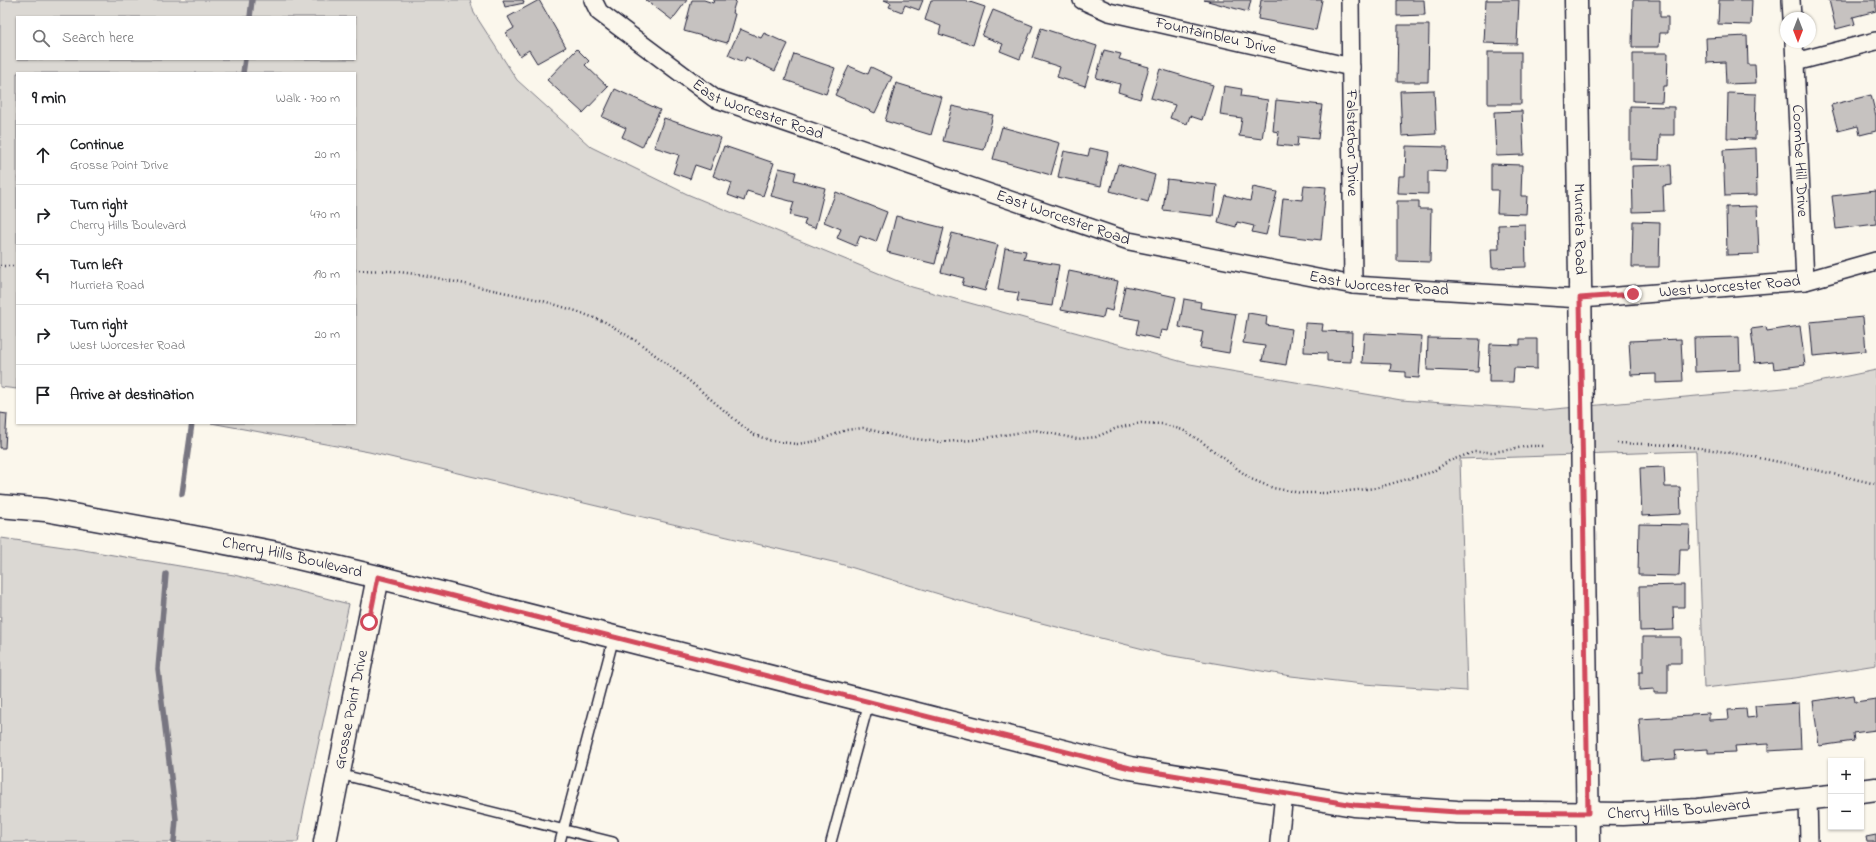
<!DOCTYPE html>
<meta charset="utf-8">
<style>
body{margin:0;font-family:"Indie Flower",sans-serif;background:#f2f2f2;color:#202124}
.controls{position:absolute;right:12px;bottom:12px;display:grid;overflow:hidden;border-radius:0px;box-shadow:0 1px 3px #0004}
.controls button{width:36px;height:36px;display:grid;place-items:center;padding:0;border:0;border-bottom:1px solid #e0e0e0;background:#fff;color:#202124;font:20px sans-serif}
.compass{position:absolute;left:1780px;top:12px;width:36px;height:36px;border-radius:50%;background:#fff;box-shadow:0 1px 3px #0004;rotate:180deg}
.stop{position:absolute;width:12px;height:12px;margin:-9px;border:3px solid #d1495b;border-radius:50%;background:#fff}
.stop.end{background:#d1495b;border-color:#fff;box-shadow:0 1px 4px #0008}
.list{margin:0;padding:0;list-style:none}
h2{display:flex;justify-content:space-between;align-items:center;height:52px;margin:0;padding:0 16px;font-size:17px}
h2 small{font-size:13px;font-weight:400;color:#757577}
.list li{display:grid;grid-template-columns:26px 1fr auto;gap:12px;align-items:center;box-sizing:border-box;height:60px;padding:0 16px;border-top:1px solid #e0e0e0}
.list b{display:block;font-size:15px;white-space:nowrap}
.list p{margin:0;font-size:13px;white-space:nowrap;color:#757577}
.list em{font-size:13px;font-style:normal;color:#757577}
.icon{flex:none;width:22px;height:22px;fill:none;stroke:currentColor;stroke-width:2;stroke-linecap:round;stroke-linejoin:round}
.map{position:relative;flex:none;width:1876px;height:842px;overflow:hidden}
.search{position:absolute;background:#fff;box-shadow:0 1px 3px #0004;left:16px;top:16px;width:340px;height:44px;display:flex;align-items:center;gap:10px;box-sizing:border-box;padding:0 14px;border-radius:0px;color:#757577;font-size:15px}
.panel{position:absolute;background:#fff;box-shadow:0 1px 3px #0004;left:16px;top:72px;width:340px;height:352px;border-radius:0px}
.map>svg:first-child{display:block}
</style>
<div class="map">
<svg width="1876" height="842" viewBox="0 0 1876 842">
<rect width="100%" height="100%" fill="#fbf7ec"/>
<filter id="ink" filterUnits="userSpaceOnUse"><feTurbulence type="fractalNoise" baseFrequency=".025" numOctaves="2"/><feDisplacementMap in="SourceGraphic" scale="8" xChannelSelector="R" yChannelSelector="G"/><feConvolveMatrix kernelMatrix="1 2 1 2 8 2 1 2 1" color-interpolation-filters="sRGB"/></filter>
<g filter="url(#ink)">
<g fill="#dbd8d3" stroke="#7e7d87" fill-rule="evenodd">
<path d="M 0,0 L 470,0 L 474,13 L 517,80 L 591,147 L 687,194 L 912,287 L 1190,364 L 1401,400 L 1544,410 L 1795,387 L 1876,370 L 1876,665 L 1795,678 L 1704,688 L 1696,451 L 1460,459 L 1467,691 L 1363,684 L 1291,676 L 1167,655 L 998,612 L 837,563 L 369,452 L 211,423 L 355,423 L 355,73 L 17,73 L 17,389 L 0,387 ZM 17,17 L 355,17 L 355,59 L 17,59 Z"/>
<path d="M 1,538 L 71,548 L 234,575 L 349,604 L 304,809 L 298,842 L 0,842 Z"/>
</g>
<g fill="none" stroke-linecap="round" stroke-linejoin="round">
<g stroke="#787681" stroke-width="5.5">
<path d="M 250,17 L 252,0"/>
<path d="M 243,73 L 245,59"/>
<path d="M 182,494 L 192,423"/>
<path d="M 166,574 L 158,669 L 176,819 L 174,842"/>
</g>
</g>
<g fill="#c6c2c0" stroke="#22223b">
<path d="M 503,0 L 523,0 L 524,3 L 505,7 Z"/>
<path d="M 539,0 L 566,47 L 537,63 L 529,50 L 520,56 L 506,33 L 514,28 L 508,17 Z"/>
<path d="M 646,0 L 687,0 L 672,20 Z"/>
<path d="M 692,0 L 704,0 L 713,3 L 714,0 L 736,0 L 732,13 L 735,14 L 727,43 L 684,31 Z"/>
<path d="M 884,0 L 923,0 L 919,10 L 905,5 L 902,12 L 889,7 L 891,3 Z"/>
<path d="M 931,0 L 964,0 L 985,7 L 973,45 L 939,34 L 941,26 L 925,20 Z"/>
<path d="M 1204,0 L 1251,0 L 1248,12 Z"/>
<path d="M 1261,0 L 1322,0 L 1316,30 L 1258,19 Z"/>
<path d="M 1397,0 L 1424,0 L 1425,15 L 1397,16 Z"/>
<path d="M 1486,0 L 1519,0 L 1517,44 L 1484,43 Z"/>
<path d="M 1633,0 L 1660,0 L 1660,17 L 1668,17 L 1668,33 L 1660,33 L 1659,47 L 1632,47 Z"/>
<path d="M 1719,0 L 1752,0 L 1751,25 L 1718,24 Z"/>
<path d="M 1829,0 L 1876,0 L 1876,11 L 1853,17 L 1855,24 L 1836,29 Z"/>
<path d="M 993,10 L 1033,26 L 1020,59 L 1000,51 L 1003,44 L 982,36 Z"/>
<path d="M 1398,25 L 1429,25 L 1428,82 L 1397,82 Z"/>
<path d="M 1041,28 L 1097,46 L 1085,86 L 1057,77 L 1060,67 L 1032,58 Z"/>
<path d="M 740,29 L 761,38 L 764,33 L 788,44 L 775,71 L 746,57 L 744,62 L 728,55 Z"/>
<path d="M 1747,36 L 1748,65 L 1755,65 L 1756,83 L 1726,84 L 1725,62 L 1707,63 L 1706,38 Z"/>
<path d="M 577,49 L 589,61 L 585,65 L 608,87 L 583,113 L 547,80 Z"/>
<path d="M 1104,50 L 1121,54 L 1119,59 L 1149,67 L 1140,99 L 1118,92 L 1120,84 L 1096,78 Z"/>
<rect x="1488" y="52" width="33" height="52"/>
<path d="M 1633,53 L 1668,53 L 1667,86 L 1663,86 L 1662,102 L 1633,101 Z"/>
<path d="M 794,54 L 835,68 L 826,94 L 785,80 Z"/>
<path d="M 849,66 L 868,74 L 871,67 L 892,77 L 875,113 L 835,95 Z"/>
<path d="M 1160,69 L 1213,85 L 1202,120 L 1190,116 L 1187,124 L 1170,118 L 1175,105 L 1151,98 Z"/>
<path d="M 896,83 L 942,97 L 931,135 L 885,121 Z"/>
<path d="M 1224,86 L 1242,89 L 1241,96 L 1268,100 L 1262,139 L 1239,136 L 1242,118 L 1220,115 Z"/>
<path d="M 615,89 L 660,110 L 642,147 L 622,137 L 626,128 L 602,117 Z"/>
<path d="M 1434,90 L 1436,134 L 1402,136 L 1400,91 Z"/>
<path d="M 1728,93 L 1756,94 L 1755,139 L 1727,138 Z"/>
<path d="M 1871,95 L 1876,116 L 1876,131 L 1860,135 L 1858,126 L 1838,131 L 1831,105 Z"/>
<path d="M 1276,100 L 1322,105 L 1318,139 L 1298,137 L 1297,147 L 1277,145 L 1279,132 L 1273,131 Z"/>
<path d="M 952,106 L 993,115 L 984,150 L 943,141 Z"/>
<path d="M 1630,106 L 1674,107 L 1674,135 L 1660,135 L 1659,160 L 1630,159 Z"/>
<path d="M 1522,111 L 1524,155 L 1496,156 L 1494,112 Z"/>
<path d="M 664,118 L 721,138 L 710,170 L 695,165 L 690,179 L 673,173 L 679,155 L 654,147 Z"/>
<path d="M 1002,127 L 1060,143 L 1051,175 L 993,159 Z"/>
<path d="M 724,146 L 774,163 L 763,196 L 747,191 L 744,201 L 728,195 L 732,183 L 713,176 Z"/>
<path d="M 1406,146 L 1447,147 L 1446,172 L 1428,171 L 1428,194 L 1398,193 L 1399,176 L 1405,176 Z"/>
<path d="M 1090,148 L 1108,152 L 1101,186 L 1058,177 L 1064,151 L 1088,156 Z"/>
<path d="M 1756,148 L 1757,195 L 1725,196 L 1723,150 Z"/>
<path d="M 1118,164 L 1155,175 L 1148,202 L 1110,191 Z"/>
<path d="M 1491,164 L 1522,165 L 1521,196 L 1527,196 L 1526,214 L 1497,213 L 1498,190 L 1491,190 Z"/>
<path d="M 1671,165 L 1672,185 L 1663,186 L 1664,211 L 1633,212 L 1632,166 Z"/>
<path d="M 779,168 L 796,172 L 794,180 L 825,188 L 815,228 L 804,225 L 806,219 L 790,215 L 794,202 L 771,196 Z"/>
<path d="M 1167,179 L 1217,185 L 1213,216 L 1163,210 Z"/>
<path d="M 1304,185 L 1326,187 L 1321,240 L 1279,235 L 1283,198 L 1302,200 Z"/>
<path d="M 1253,187 L 1277,192 L 1266,235 L 1252,232 L 1254,226 L 1237,222 L 1236,227 L 1218,222 L 1225,195 L 1250,201 Z"/>
<path d="M 1876,191 L 1876,224 L 1836,229 L 1832,196 Z"/>
<path d="M 836,192 L 887,212 L 876,242 L 860,236 L 856,246 L 837,238 L 841,229 L 824,222 Z"/>
<path d="M 1397,201 L 1419,201 L 1419,209 L 1431,209 L 1430,262 L 1397,261 Z"/>
<path d="M 1757,206 L 1759,254 L 1727,255 L 1726,207 Z"/>
<path d="M 896,216 L 944,228 L 935,264 L 887,252 Z"/>
<path d="M 1633,221 L 1660,222 L 1659,267 L 1632,267 Z"/>
<path d="M 1525,224 L 1526,267 L 1492,268 L 1491,249 L 1499,249 L 1498,225 Z"/>
<path d="M 952,233 L 998,245 L 985,291 L 962,285 L 964,278 L 941,272 Z"/>
<path d="M 1005,248 L 1026,251 L 1024,259 L 1059,265 L 1052,306 L 1017,301 L 1019,293 L 998,290 Z"/>
<path d="M 1069,271 L 1118,281 L 1112,311 L 1105,309 L 1103,318 L 1061,310 Z"/>
<path d="M 1125,286 L 1176,297 L 1168,331 L 1161,330 L 1159,339 L 1136,334 L 1139,320 L 1119,316 Z"/>
<path d="M 1184,299 L 1201,302 L 1200,308 L 1236,314 L 1229,353 L 1200,348 L 1203,332 L 1179,327 Z"/>
<path d="M 1248,313 L 1267,316 L 1266,325 L 1292,329 L 1286,365 L 1262,361 L 1265,346 L 1243,343 Z"/>
<path d="M 1863,317 L 1866,351 L 1813,356 L 1810,322 Z"/>
<path d="M 1305,323 L 1323,324 L 1322,331 L 1352,332 L 1351,362 L 1327,361 L 1327,353 L 1304,352 Z"/>
<path d="M 1800,326 L 1805,365 L 1774,369 L 1773,361 L 1755,363 L 1751,329 L 1766,327 L 1767,331 Z"/>
<path d="M 1364,333 L 1422,336 L 1419,378 L 1405,377 L 1405,372 L 1390,371 L 1391,364 L 1362,363 Z"/>
<path d="M 1739,337 L 1740,370 L 1695,372 L 1694,338 Z"/>
<path d="M 1428,338 L 1480,339 L 1478,372 L 1427,370 Z"/>
<path d="M 1520,339 L 1537,339 L 1537,369 L 1514,368 L 1513,382 L 1489,382 L 1490,344 L 1520,345 Z"/>
<path d="M 1681,339 L 1683,382 L 1656,383 L 1656,374 L 1631,375 L 1629,341 Z"/>
<path d="M 0,413 L 7,414 L 5,448 L 0,448 Z"/>
<path d="M 1664,467 L 1665,487 L 1680,487 L 1681,514 L 1642,516 L 1640,468 Z"/>
<path d="M 1639,524 L 1690,525 L 1689,549 L 1680,549 L 1679,576 L 1638,575 Z"/>
<path d="M 1684,585 L 1684,607 L 1673,607 L 1674,630 L 1640,631 L 1639,586 Z"/>
<path d="M 1643,637 L 1681,637 L 1681,663 L 1668,663 L 1668,693 L 1654,693 L 1654,689 L 1639,690 L 1639,672 L 1643,672 Z"/>
<path d="M 1854,695 L 1855,702 L 1876,699 L 1876,730 L 1853,733 L 1854,741 L 1819,746 L 1813,701 Z"/>
<path d="M 1799,703 L 1801,749 L 1768,751 L 1768,744 L 1735,746 L 1736,752 L 1708,753 L 1708,749 L 1675,751 L 1676,759 L 1642,761 L 1639,719 L 1691,716 L 1691,714 L 1709,713 L 1709,720 L 1729,719 L 1728,710 L 1746,709 L 1747,718 L 1756,717 L 1755,706 Z"/>
<path d="M 1876,835 L 1876,842 L 1867,842 L 1866,837 Z"/>
</g>
<g fill="none" stroke-linecap="round" stroke-linejoin="round">
<defs>
<g id="lane">
<path d="M 339,774 L 613,842"/>
<path d="M 560,842 L 614,637"/>
<path d="M 831,842 L 869,702"/>
</g>
<g id="street">
<path id="s1" d="M 593,0 L 599,12 L 714,98 L 1129,241 L 1353,285 L 1581,299 L 1805,281 L 1876,261"/>
<path id="s2" d="M 1082,0 L 1109,12 L 1351,67"/>
<path id="s3" d="M 1350,0 L 1353,285"/>
<path d="M 1791,0 L 1792,18"/>
<path id="s4" d="M 1794,42 L 1805,281"/>
<path d="M 1795,62 L 1876,41"/>
<path d="M 1808,799 L 1809,842"/>
<path d="M 1279,842 L 1284,794"/>
</g>
<g id="secondary">
<path id="s5" d="M 1576,0 L 1588,842"/>
<path id="s6" d="M 0,506 L 45,510 L 194,537 L 277,553 L 378,577 L 1130,768 L 1354,805 L 1457,812 L 1623,814 L 1698,810 L 1831,796"/>
<path d="M 1861,791 L 1876,789"/>
<path id="s7" d="M 325,842 L 378,577"/>
</g>
</defs>
<use href="#lane" stroke="#22223b" stroke-width="12"/>
<use href="#street" stroke="#22223b" stroke-width="20"/>
<use href="#secondary" stroke="#22223b" stroke-width="25"/>
<g stroke="#22223b" stroke-width="2.5" stroke-dasharray="1 3" stroke-linecap="butt">
<path d="M 0,266 L 17,266"/>
<path d="M 355,270 L 391,271 L 423,275 L 540,300 L 576,311 L 605,322 L 638,342 L 687,379 L 752,434 L 772,441 L 797,444 L 817,441 L 846,430 L 863,428 L 900,437 L 940,442 L 973,440 L 1035,430 L 1077,439 L 1096,437 L 1117,428 L 1141,423 L 1162,424 L 1183,430 L 1202,442 L 1251,479 L 1273,488 L 1301,493 L 1330,493 L 1376,488 L 1432,472 L 1449,461 L 1474,452 L 1494,452 L 1530,446 L 1545,446"/>
<path d="M 1617,443 C 1638,444 1660,444 1681,446 C 1747,453 1812,469 1876,484"/>
</g>
<use href="#lane" stroke="#fbf7ec" stroke-width="9"/>
<use href="#street" stroke="#fbf7ec" stroke-width="17"/>
<use href="#secondary" stroke="#fbf7ec" stroke-width="22"/>
</g>
</g>
<g fill="none" stroke-linecap="round" stroke-linejoin="round" filter="url(#ink)">
<path stroke="#d1495b" stroke-width="5" d="M 369,622 L 378,577 L 1130,768 L 1354,805 L 1457,812 L 1588,813 L 1580,298 L 1633,294"/>
</g>
<g text-anchor="middle" dominant-baseline="central" stroke-width="3" stroke-linejoin="round" paint-order="stroke">
<g font-size="16" fill="#22223b" stroke="#fbf7ec">
<text stroke="none"><textPath href="#s2" startOffset="139">Fountainbleu Drive</textPath></text>
<text stroke="none"><textPath href="#s1" startOffset="202">East Worcester Road</textPath></text>
<text stroke="none"><textPath href="#s3" startOffset="143">Falsterbor Drive</textPath></text>
<text stroke="none"><textPath href="#s4" startOffset="119">Coombe Hill Drive</textPath></text>
<text stroke="none"><textPath href="#s1" startOffset="526">East Worcester Road</textPath></text>
<text stroke="none"><textPath href="#s5" startOffset="229">Murrieta Road</textPath></text>
<text stroke="none"><textPath href="#s1" startOffset="850">East Worcester Road</textPath></text>
<text stroke="none"><textPath href="#s1" startOffset="1202">West Worcester Road</textPath></text>
<text stroke="none"><textPath href="#s6" startOffset="297">Cherry Hills Boulevard</textPath></text>
<text stroke="none"><textPath href="#s7" startOffset="135">Grosse Point Drive</textPath></text>
<text stroke="none"><textPath href="#s6" startOffset="1713">Cherry Hills Boulevard</textPath></text>
</g>
</g>
</svg>
<div class="controls">
<button>+</button>
<button>−</button>
</div>
<svg class="compass" viewBox="-18 -18 36 36"><path d="M0-13l5 13h-10z" fill="#e53935"/><path d="M0 13l5-13h-10z" fill="#757577"/></svg>
<div class="stop" style="left:369px;top:622px"></div>
<div class="stop end" style="left:1633px;top:294px"></div>
<div class="search"><svg class="icon" aria-label="search" viewBox="0 0 24 24"><circle cx="10" cy="10" r="6"/><path d="M15 15l6 6"/></svg>Search here</div>
<section class="panel">
<h2>9 min<small>Walk · 700 m</small></h2>
<ul class="list">
<li><svg class="icon" aria-label="ahead" viewBox="0 0 24 24"><path d="M12 20V5M6 11l6-6 6 6"/></svg><div><b>Continue</b><p>Grosse Point Drive</p></div><em>20 m</em></li>
<li><svg class="icon" aria-label="right" viewBox="0 0 24 24"><path d="M7 20v-9h11M14 6l5 5-5 5"/></svg><div><b>Turn right</b><p>Cherry Hills Boulevard</p></div><em>470 m</em></li>
<li><svg class="icon" aria-label="left" viewBox="0 0 24 24"><path d="M17 20v-9H6M10 6l-5 5 5 5"/></svg><div><b>Turn left</b><p>Murrieta Road</p></div><em>190 m</em></li>
<li><svg class="icon" aria-label="right" viewBox="0 0 24 24"><path d="M7 20v-9h11M14 6l5 5-5 5"/></svg><div><b>Turn right</b><p>West Worcester Road</p></div><em>20 m</em></li>
<li><svg class="icon" aria-label="arrive" viewBox="0 0 24 24"><path d="M6 21V4h12l-3 4 3 4H6"/></svg><div><b>Arrive at destination</b></div></li>
</ul>
</section>
</div>
